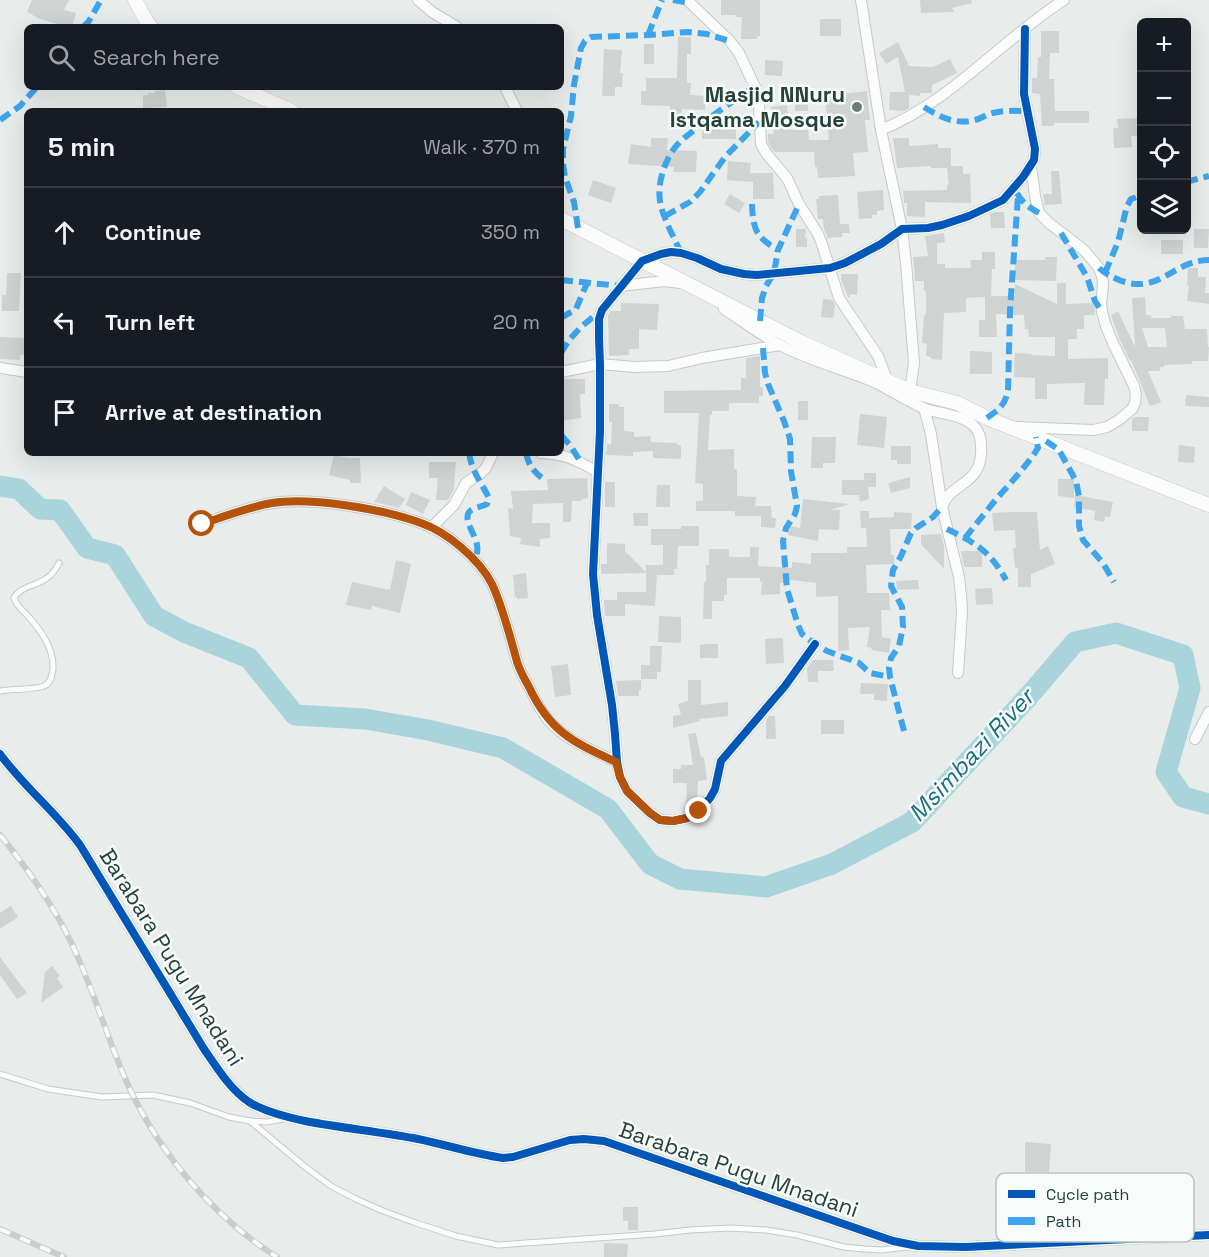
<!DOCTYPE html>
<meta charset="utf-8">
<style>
body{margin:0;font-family:"Space Grotesk",sans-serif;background:#20242c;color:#f1f3f6}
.controls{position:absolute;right:18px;top:18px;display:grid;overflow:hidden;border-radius:9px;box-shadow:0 6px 24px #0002}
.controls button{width:54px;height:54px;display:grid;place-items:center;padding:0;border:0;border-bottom:2px solid #363941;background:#171b24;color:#f1f3f6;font:30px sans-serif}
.stop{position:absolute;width:18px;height:18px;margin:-14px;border:4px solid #b45309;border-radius:50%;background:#fff}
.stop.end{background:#b45309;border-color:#fff;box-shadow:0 2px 6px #0008}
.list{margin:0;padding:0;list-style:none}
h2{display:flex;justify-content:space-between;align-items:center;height:78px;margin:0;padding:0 24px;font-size:26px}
h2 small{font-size:20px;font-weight:400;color:#9ea1a6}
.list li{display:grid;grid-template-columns:39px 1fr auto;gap:18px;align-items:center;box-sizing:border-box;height:90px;padding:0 24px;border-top:2px solid #363941}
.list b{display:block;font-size:22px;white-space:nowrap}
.list em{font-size:20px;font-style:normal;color:#9ea1a6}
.icon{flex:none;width:33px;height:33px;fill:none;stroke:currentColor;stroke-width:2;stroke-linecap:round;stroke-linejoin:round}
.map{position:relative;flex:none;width:1209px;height:1257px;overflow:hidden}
.search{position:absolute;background:#171b24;box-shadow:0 6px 24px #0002;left:24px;top:24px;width:540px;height:66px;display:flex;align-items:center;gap:15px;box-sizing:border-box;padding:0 21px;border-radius:9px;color:#9ea1a6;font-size:22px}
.panel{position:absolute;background:#171b24;box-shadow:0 6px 24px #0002;left:24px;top:108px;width:540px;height:348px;border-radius:9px}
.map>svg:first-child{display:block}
</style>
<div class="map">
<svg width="1209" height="1257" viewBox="0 0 1209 1257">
<rect width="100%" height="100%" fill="#e8edeb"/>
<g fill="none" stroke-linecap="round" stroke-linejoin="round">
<path stroke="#a9d4db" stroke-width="21" d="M 0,486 L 19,489 L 40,509 L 60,510 L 87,548 L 115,555 L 154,616 L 184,632 L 249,658 L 295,715 L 365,719 L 428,730 L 503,748 L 608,809 L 650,864 L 680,879 L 766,887 L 832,864 L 912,822 L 1028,697 L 1075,642 L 1116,633 L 1183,655 L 1190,688 L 1166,772 L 1183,797 L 1209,804"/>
</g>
<g fill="#cfd4d2" fill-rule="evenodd">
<path d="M 32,0 L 69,0 L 64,10 L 76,13 L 72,27 L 67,27 L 40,19 L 27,12 Z"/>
<path d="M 721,0 L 760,0 L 760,36 L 757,36 L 757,39 L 741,39 L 742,17 L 736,17 L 736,15 L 721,15 Z"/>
<path d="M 920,0 L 971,0 L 972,3 L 952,8 L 954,12 L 921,13 Z"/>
<rect x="820" y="19" width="21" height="17"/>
<path d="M 1041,31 L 1059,31 L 1059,53 L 1050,53 L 1049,79 L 1054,79 L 1055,111 L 1089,111 L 1089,123 L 1054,123 L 1054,126 L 1042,126 L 1040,94 L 1032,93 L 1032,78 L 1037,78 L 1038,57 L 1041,57 Z"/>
<path d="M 678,37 L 691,37 L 691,54 L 687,54 L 687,83 L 691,83 L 690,95 L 706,96 L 705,110 L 682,109 L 681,116 L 670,115 L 670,106 L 641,105 L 641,91 L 646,91 L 646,78 L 677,78 Z"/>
<path d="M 898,42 L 909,66 L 933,67 L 950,59 L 957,73 L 932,85 L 932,93 L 920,93 L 920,96 L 909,95 L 909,108 L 904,111 L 889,110 L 890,92 L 905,92 L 898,57 L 886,64 L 879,53 Z"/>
<rect x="644" y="44" width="10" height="20"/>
<path d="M 604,49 L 622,50 L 620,73 L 623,73 L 622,87 L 615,87 L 615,96 L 602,96 Z"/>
<path d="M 765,60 L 783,61 L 782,76 L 765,75 Z"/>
<path d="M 165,90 L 167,107 L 143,108 L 143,95 L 148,95 L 148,93 L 155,93 L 155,91 Z"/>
<path d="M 867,91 L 870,120 L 865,120 L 868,152 L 853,153 L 855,176 L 818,178 L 817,167 L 815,167 L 814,152 L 775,152 L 772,149 L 768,142 L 768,134 L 774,134 L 771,107 L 787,105 L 790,130 L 808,130 L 809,140 L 829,140 L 825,96 Z"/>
<rect x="795" y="98" width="13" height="13"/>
<path d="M 1140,118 L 1140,136 L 1131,136 L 1132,147 L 1114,148 L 1113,128 L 1118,128 L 1117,119 Z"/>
<path d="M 715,123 L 736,123 L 736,139 L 702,139 L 702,130 L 715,129 Z"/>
<path d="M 651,138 L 668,138 L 667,150 L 697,151 L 696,172 L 673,172 L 674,167 L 628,164 L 631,144 L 651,147 Z"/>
<path d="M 893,138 L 909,138 L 909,146 L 938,144 L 938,148 L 951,148 L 951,166 L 963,166 L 963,174 L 970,174 L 971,203 L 925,202 L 925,217 L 907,216 L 907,203 L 904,203 L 903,191 L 947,190 L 947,185 L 949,185 L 947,168 L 931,168 L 931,166 L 897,168 Z"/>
<path d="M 728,161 L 751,163 L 750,173 L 773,173 L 774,199 L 753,199 L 753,182 L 727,180 Z"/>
<path d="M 1051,171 L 1059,171 L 1062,204 L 1045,205 L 1043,194 L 1052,194 Z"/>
<path d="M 593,180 L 616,188 L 611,203 L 588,195 Z"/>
<path d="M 883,190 L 884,210 L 877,211 L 877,215 L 872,215 L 872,218 L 859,219 L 857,192 Z"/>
<path d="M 730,194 L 745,203 L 739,213 L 724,204 Z"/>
<path d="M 838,195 L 840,224 L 849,224 L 850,233 L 842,233 L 842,237 L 828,238 L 824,229 L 823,219 L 818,219 L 816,199 L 819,199 L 819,196 Z"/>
<path d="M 995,212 L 1004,212 L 1005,228 L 991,228 L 990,214 Z"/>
<path d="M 796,229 L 806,229 L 805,238 L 807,238 L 807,247 L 796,247 Z"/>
<path d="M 1194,229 L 1209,229 L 1208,248 L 1194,248 Z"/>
<path d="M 944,233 L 945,242 L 937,243 L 937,264 L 945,264 L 945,268 L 971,268 L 970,260 L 982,260 L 982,252 L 995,252 L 995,269 L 992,269 L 991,296 L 1015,296 L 1015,284 L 1057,304 L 1057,283 L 1066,283 L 1066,304 L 1094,303 L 1095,315 L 1084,315 L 1084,329 L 1077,329 L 1077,339 L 1068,339 L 1068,359 L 1108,358 L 1108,379 L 1105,379 L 1104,405 L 1084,405 L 1085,383 L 1047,384 L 1047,399 L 1035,399 L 1035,378 L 1014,377 L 1015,353 L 1031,354 L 1031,355 L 1055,356 L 1055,337 L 1029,337 L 1028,329 L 1025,329 L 1024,315 L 996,314 L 997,337 L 979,337 L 979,320 L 985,320 L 985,297 L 966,298 L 966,312 L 944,313 L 942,360 L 931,359 L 931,357 L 926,356 L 927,344 L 922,343 L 924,315 L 926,315 L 926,291 L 924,291 L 924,281 L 915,281 L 913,257 L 928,256 L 925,236 Z"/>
<rect x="1161" y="240" width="22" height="14"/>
<path d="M 1045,257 L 1057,257 L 1056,281 L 1015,280 L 1015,260 L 1045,260 Z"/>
<path d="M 1188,268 L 1198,268 L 1198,277 L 1206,277 L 1205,293 L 1209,293 L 1209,304 L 1187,301 L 1189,286 L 1187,286 Z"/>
<path d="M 7,273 L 21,273 L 19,311 L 2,311 L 2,295 L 6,295 Z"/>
<path d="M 841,274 L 858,274 L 857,295 L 850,294 L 850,297 L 848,297 L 841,279 Z"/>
<path d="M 1145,297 L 1146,315 L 1151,315 L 1151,318 L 1171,318 L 1171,316 L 1183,316 L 1185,329 L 1207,329 L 1208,347 L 1209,347 L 1208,361 L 1192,361 L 1192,364 L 1164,365 L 1164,367 L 1160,367 L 1160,371 L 1148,371 L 1161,402 L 1150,406 L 1131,360 L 1130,361 L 1120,340 L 1111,315 L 1118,311 L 1135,347 L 1132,298 ZM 1142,328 L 1165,328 L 1167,347 L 1148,347 Z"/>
<path d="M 823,299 L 832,300 L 835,305 L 833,318 L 821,317 Z"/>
<path d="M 621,303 L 659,304 L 657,330 L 639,329 L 639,349 L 629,349 L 629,355 L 609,356 L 608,315 L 611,311 L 621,311 Z"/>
<path d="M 0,337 L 25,338 L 24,355 L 20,355 L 20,360 L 0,359 Z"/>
<path d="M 970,351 L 992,352 L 992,374 L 970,374 Z"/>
<path d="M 760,356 L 760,387 L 763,387 L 763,396 L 759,396 L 759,403 L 729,403 L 729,411 L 712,411 L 712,415 L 710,415 L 708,450 L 734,449 L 734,469 L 737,469 L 737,496 L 756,497 L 755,506 L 771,506 L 772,518 L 776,518 L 775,528 L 761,527 L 761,516 L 735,516 L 735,511 L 696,511 L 696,501 L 703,501 L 703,484 L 695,483 L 699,413 L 664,413 L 664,391 L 741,390 L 741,378 L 746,378 L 746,358 Z"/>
<path d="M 562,379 L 585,379 L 585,394 L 580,394 L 581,418 L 561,421 Z"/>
<path d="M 1186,395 L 1209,397 L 1209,407 L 1185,406 Z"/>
<rect x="798" y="401" width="10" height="19"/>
<path d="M 609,404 L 619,404 L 619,407 L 624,407 L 624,431 L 634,432 L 634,437 L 650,436 L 651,442 L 677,443 L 677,445 L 681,445 L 681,459 L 653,458 L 653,451 L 633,452 L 633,456 L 606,455 L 607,444 L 611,444 L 612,422 L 609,422 Z"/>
<path d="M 860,414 L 887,417 L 884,448 L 857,445 Z"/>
<path d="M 1135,417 L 1149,417 L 1148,431 L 1132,431 L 1132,419 Z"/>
<path d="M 812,437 L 836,437 L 835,463 L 823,463 L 823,468 L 811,468 Z"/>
<path d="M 1179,445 L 1195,447 L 1194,463 L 1178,462 Z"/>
<path d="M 891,446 L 911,446 L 911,464 L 897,464 L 897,460 L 891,460 Z"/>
<path d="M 334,455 L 349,458 L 360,458 L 361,483 L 350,483 L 350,480 L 329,475 Z"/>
<path d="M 429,462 L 456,462 L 454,489 L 448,500 L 436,500 L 438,478 L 429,478 Z"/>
<path d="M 864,473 L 876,473 L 876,487 L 868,487 L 869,499 L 860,502 L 859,495 L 842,495 L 842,480 L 864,480 Z"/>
<path d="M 910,477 L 910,488 L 891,493 L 888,483 Z"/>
<path d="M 587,478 L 588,498 L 582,499 L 582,501 L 572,501 L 571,522 L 563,522 L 563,503 L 533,504 L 532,523 L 550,523 L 550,538 L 540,539 L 540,547 L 520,544 L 521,538 L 510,536 L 508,508 L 513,509 L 511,491 L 548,490 L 547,479 Z"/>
<path d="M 1058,479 L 1074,479 L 1074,498 L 1058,496 Z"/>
<rect x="605" y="482" width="10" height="25"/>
<path d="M 657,485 L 670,485 L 670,507 L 656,507 Z"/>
<path d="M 384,486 L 405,499 L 399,508 L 374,502 Z"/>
<path d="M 411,492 L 430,500 L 423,514 L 406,505 Z"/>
<path d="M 1075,495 L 1113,502 L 1110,517 L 1105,516 L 1104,522 L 1094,520 L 1095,511 L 1074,507 Z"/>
<path d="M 803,499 L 849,504 L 831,510 L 840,510 L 839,530 L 819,529 L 818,541 L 788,535 L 790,526 L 800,528 Z"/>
<path d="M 860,511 L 869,511 L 869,518 L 894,517 L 894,512 L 912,513 L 911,529 L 890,529 L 891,555 L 894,555 L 894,564 L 866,565 L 867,593 L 889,593 L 890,610 L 881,610 L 882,637 L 891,639 L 889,653 L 871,650 L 872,648 L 867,647 L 870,627 L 848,628 L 849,650 L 838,651 L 838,596 L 816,597 L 816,583 L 784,579 L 784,583 L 780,583 L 780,594 L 761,595 L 762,582 L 760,582 L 760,578 L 727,578 L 727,595 L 724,595 L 724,601 L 712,601 L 712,619 L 703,619 L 704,582 L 706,582 L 706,565 L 709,565 L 709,549 L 729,549 L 729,557 L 750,557 L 750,547 L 759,547 L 758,566 L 792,568 L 792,562 L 811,564 L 811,553 L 847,553 L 847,547 L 867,547 L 866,528 L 861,528 Z"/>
<path d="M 1012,512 L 1037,512 L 1040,550 L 1048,546 L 1055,564 L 1031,574 L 1031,587 L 1018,587 L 1018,568 L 1015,568 L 1013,548 L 1016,548 L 1015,530 L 994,531 L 992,513 Z"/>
<path d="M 633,513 L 648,513 L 648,526 L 634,526 Z"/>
<path d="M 681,526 L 699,526 L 699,546 L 678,546 L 677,569 L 674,569 L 674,575 L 657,575 L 655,606 L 625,604 L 625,616 L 605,616 L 604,600 L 617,600 L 617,592 L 646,592 L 646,573 L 601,574 L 601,564 L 607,564 L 607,543 L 625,544 L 625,551 L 646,572 L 646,565 L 663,565 L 663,545 L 651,545 L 651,529 L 681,529 Z"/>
<path d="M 941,534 L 944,546 L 944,569 L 921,544 L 921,535 Z"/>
<path d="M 961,551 L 982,551 L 982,567 L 964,567 Z"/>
<path d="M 396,560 L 411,564 L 400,613 L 372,606 L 371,610 L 346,605 L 352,582 L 390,590 Z"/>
<path d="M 526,573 L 528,598 L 517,599 L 517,597 L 515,597 L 513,575 Z"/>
<path d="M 918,580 L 919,589 L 897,590 L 896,581 Z"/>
<path d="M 992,588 L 993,604 L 976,605 L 975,589 Z"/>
<path d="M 659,616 L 681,617 L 681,643 L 658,642 Z"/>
<path d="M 783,638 L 784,663 L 766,664 L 765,639 Z"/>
<path d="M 708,644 L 718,644 L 718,658 L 700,658 L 700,645 Z"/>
<path d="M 650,646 L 662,646 L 661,672 L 657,672 L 657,679 L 641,679 L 641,665 L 650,665 Z"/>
<path d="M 813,660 L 833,660 L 834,671 L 818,671 L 818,682 L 808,682 L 807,668 Z"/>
<path d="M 568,664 L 571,695 L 555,697 L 551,666 Z"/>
<path d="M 641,680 L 641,690 L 639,690 L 639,696 L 618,696 L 616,681 Z"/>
<path d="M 688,680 L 701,680 L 701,705 L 728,702 L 728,716 L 699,719 L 700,721 L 673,728 L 673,716 L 681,715 L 678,704 L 688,701 Z"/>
<path d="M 861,683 L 888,684 L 887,701 L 874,700 L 874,694 L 860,694 Z"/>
<path d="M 769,716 L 775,716 L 776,739 L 766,739 L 766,720 Z"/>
<rect x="821" y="720" width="23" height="14"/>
<path d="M 696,733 L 701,758 L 704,757 L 707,780 L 698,781 L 697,801 L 692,806 L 686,806 L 687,783 L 673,783 L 673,769 L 681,769 L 681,765 L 693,765 L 688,734 Z"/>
<path d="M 11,906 L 18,917 L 0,929 L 0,913 Z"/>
<path d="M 0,957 L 27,993 L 17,999 L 0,975 Z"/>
<path d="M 52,966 L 60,976 L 57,978 L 63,987 L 41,1003 L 45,972 Z"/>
<path d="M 1025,1142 L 1051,1144 L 1049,1172 L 1025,1172 Z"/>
<path d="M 623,1207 L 638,1207 L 638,1230 L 628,1230 L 628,1221 L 623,1221 Z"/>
<path d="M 604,1243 L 628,1244 L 627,1257 L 604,1257 Z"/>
</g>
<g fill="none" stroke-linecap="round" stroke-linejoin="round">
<defs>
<g id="service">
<path d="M 0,691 C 10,689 39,690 46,685 C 51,682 52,675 53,669 C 54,648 41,631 28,616 C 22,610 16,605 14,598 C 20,586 37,586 47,578 C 53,574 56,569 59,563"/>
<path d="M 0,1074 L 48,1089 L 102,1097 L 153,1095 L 190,1103 L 229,1117 L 250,1121 L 267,1122 L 283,1119"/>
<path d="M 250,1121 L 304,1166 L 331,1186 L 356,1199 L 383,1211 L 416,1223 L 456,1236 L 498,1245 L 655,1234 L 690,1230 L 730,1228 L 766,1230 L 797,1235 L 844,1247 L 864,1249 L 882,1250 L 907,1247"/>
</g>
<g id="minor">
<path d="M 418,0 L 432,12 L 457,27"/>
<path d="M 687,0 L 730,41 L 739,53 L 755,87 L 759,105 L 761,144 L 766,153 L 787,178 L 799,204 L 818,234 L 822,244 L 839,298 L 878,356 L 887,380"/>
<path d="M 861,0 L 881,130 L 902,229 L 906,263 L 914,363 L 910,391"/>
<path d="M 505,87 L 517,111"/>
<path d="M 881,130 C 952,101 1001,40 1064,0"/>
<path d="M 620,286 L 665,281 L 680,283"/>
<path d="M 724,309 C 743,321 762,336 782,346 C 811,361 842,369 872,381 C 889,389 904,399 921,407 C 936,414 954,413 969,422 C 977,427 981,436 981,445 C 984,487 950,481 942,507 L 959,577 L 961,595 L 962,612 L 958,673"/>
<path d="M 0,368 L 27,372"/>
<path d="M 561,372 L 600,364 L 635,367 L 668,366 L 702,358 L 780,345"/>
<path d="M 924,408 L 931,434 L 942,507"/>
<path d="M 1017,427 L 1093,430 L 1107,427 L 1119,420 L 1132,409 L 1135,403 L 1136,394 L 1134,386 L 1113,343 L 1106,326 L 1102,312 L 1101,304 L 1103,285 L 1102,276 L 1099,268 L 1084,250 L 1049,223 L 1039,213 L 1035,196 L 1031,166"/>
<path d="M 541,453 C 564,454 578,460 597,472"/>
<path d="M 202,524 C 225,516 248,507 272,503 C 311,497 383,509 421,523 C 447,532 479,559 492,584 C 503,608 509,633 516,658 C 518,668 524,678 529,687 C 535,699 541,712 550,722 C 567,741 594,751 617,762"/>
<path d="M 431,528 L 454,505 L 466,483 L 481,473 L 486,468 L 493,453"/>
<path d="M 815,644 L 785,686 L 721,761 L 715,789 L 710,798 L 699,811 L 687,818 L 673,821 L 660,820 L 650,813 L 627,791 L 620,777 L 617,762 L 615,734 L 612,705 L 597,615 L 593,574 L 600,431 L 600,364 L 599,339 L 599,319 L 602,310 L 642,261 L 661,254 L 671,252 L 681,253 L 697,258 L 721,269 L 744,274 L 757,275 L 830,268 L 845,263 L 881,244 L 902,229 L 928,228 L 942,225 L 969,216 L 1003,200 L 1023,177 L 1034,160 L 1035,149 L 1024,94 L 1025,29"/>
<path d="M 1195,739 L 1209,712"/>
<path d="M 0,754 C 24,787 56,812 80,845 L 204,1049 C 217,1068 230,1089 249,1102 C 265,1112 286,1117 305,1121 C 342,1128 381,1132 418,1139 C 447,1145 475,1154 503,1158 L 513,1157 L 570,1140 L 584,1139 L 604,1141 L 893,1241 L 918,1246 L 966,1247 L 1209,1235"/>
</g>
<g id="tertiary">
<path d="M 135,0 L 147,22 L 151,27"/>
<path d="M 237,87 L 292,111"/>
<path d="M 561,219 L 803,343 L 910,391 L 957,403 L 987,418 L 1209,505"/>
</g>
</defs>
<use href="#service" stroke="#c5cac8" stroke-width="7"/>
<use href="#minor" stroke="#c5cac8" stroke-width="12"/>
<use href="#tertiary" stroke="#c5cac8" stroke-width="15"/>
<use href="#service" stroke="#fcfcfc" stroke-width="5"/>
<use href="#minor" stroke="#fcfcfc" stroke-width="10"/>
<use href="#tertiary" stroke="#fcfcfc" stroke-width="14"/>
<defs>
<g id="rail">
<path d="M 0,835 C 27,868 51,902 70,940 C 91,983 104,1028 122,1071 C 152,1145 210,1215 277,1257"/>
<path d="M 0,1229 L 64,1257"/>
</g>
</defs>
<use href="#rail" stroke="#c9cdcc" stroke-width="6"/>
<use href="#rail" stroke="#f7fbf9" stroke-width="4" stroke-dasharray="11" stroke-linecap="butt"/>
<g stroke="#3ea4ec" stroke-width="6" stroke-dasharray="12 6" stroke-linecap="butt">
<path d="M 673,0 L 690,3"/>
<path d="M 83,27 L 89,21 L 101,0"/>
<path d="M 648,35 L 662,0"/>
<path d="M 924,107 C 940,117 955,125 975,120 C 981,119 986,114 993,113 C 1004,110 1016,111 1027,111"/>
<path d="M 0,120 L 20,106 L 37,87"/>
<path d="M 1186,182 L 1209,176"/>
<path d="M 1017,193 C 1022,203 1030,208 1039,213"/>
<path d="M 752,204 C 753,230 756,237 778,250"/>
<path d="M 665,216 L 690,202 L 700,192 L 725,157 L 759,122"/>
<path d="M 578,228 L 574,202 L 565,177 L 563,164 L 563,149 L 571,116 L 574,85 L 581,48 L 585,41 L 591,37 L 648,35 L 688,32 L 707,34 L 730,41"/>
<path d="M 1061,233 L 1087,277 L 1095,301 L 1102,312"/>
<path d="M 681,253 C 674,237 663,219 660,201 C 657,183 665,159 677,145 C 683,138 691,133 698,127 C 716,113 735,99 755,87"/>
<path d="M 1099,268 C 1105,274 1111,276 1119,280 C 1159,296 1173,260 1209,260"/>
<path d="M 1105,273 L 1118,242 L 1127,206 L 1131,199 L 1142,195"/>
<path d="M 561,280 L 620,286"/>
<path d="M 561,318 L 576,309 L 587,283"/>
<path d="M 760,321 L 762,298 L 766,286 L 774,273 L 778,250 L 799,204"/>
<path d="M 763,348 L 765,373 L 768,384 L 784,421 L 790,439 L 791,471 L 797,506 L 795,514 L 786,528 L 783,541 L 787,589 L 798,625 L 802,634 L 815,644 L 827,651 L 859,663 L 870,673 L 890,677"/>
<path d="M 561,353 L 569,340 L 581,327 L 599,312"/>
<path d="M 987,418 C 999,409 1005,406 1008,390 L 1010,310 L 1018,196"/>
<path d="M 561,435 L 570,445 L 580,461"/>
<path d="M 1046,441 L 1059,450 L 1076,481 L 1079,496 L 1079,526 L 1083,540 L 1103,563 L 1114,582"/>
<path d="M 469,453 C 472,472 481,482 489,498 L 487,504 C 482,507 473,507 469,512 C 463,521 476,535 477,545 C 478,550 477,555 475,560"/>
<path d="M 526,453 C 529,467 535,473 546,481"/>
<path d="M 947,529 C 976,543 990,551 1006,580"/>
<path d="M 965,538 C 973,528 981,518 989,508 C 1006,487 1024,470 1038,448 L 1036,437"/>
<path d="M 904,731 L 890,677 L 889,668 L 891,658 L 899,646 L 903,627 L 902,607 L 891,586 L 893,570 L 901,556 L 911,533 L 916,528 L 933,517 L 942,507"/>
</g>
<defs>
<g id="cycleway">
<path d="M 815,644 L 785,686 L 721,761 L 715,789 L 710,798 L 699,811 L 687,818 L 673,821 L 660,820 L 650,813 L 627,791 L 620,777 L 617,762 L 615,734 L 612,705 L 597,615 L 593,574 L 600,431 L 600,364 L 599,339 L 599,319 L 602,310 L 642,261 L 661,254 L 671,252 L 681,253 L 697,258 L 721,269 L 744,274 L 757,275 L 830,268 L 845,263 L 881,244 L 902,229 L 928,228 L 942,225 L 969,216 L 1003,200 L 1023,177 L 1034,160 L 1035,149 L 1024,94 L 1025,29"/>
<path d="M 0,754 C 24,787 56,812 80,845 L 204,1049 C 217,1068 230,1089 249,1102 C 265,1112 286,1117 305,1121 C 342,1128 381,1132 418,1139 C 447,1145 475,1154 503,1158 L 513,1157 L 570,1140 L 584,1139 L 604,1141 L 893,1241 L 918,1246 L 966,1247 L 1209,1235"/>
</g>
</defs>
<use href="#cycleway" stroke="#f7fbf9" stroke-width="11"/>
<use href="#cycleway" stroke="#0057b8" stroke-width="8"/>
</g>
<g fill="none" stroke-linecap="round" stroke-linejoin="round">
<path stroke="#b45309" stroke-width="8" d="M 202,524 C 225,516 248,507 272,503 C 311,497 383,509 421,523 C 447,532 479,559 492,584 C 503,608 509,633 516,658 C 518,668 524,678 529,687 C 550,732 573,742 616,762 L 620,777 L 627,791 L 650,813 L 660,820 L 673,821 L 687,818 L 699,811"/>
</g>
<circle fill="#697e78" stroke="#f7fbf9" stroke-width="2" cx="857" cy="107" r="6"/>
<g text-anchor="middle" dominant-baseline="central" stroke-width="5" stroke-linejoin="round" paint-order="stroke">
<g font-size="22" font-weight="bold" fill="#24423a" stroke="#f7fbf9" text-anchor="end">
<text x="845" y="94">Masjid NNuru<tspan x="845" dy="25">Istqama Mosque</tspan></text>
</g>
<g font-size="22" fill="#24423a" stroke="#f7fbf9">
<text transform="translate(172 957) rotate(58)">Barabara Pugu Mnadani</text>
<text transform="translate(739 1169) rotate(19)">Barabara Pugu Mnadani</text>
</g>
<g font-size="24" font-style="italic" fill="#1c6f80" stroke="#f7fbf9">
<text transform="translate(971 755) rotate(-47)">Msimbazi River</text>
</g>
</g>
<rect x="996" y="1173" width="198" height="69" rx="9" fill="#f7fbf9" stroke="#b8c4c0" stroke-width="1.5"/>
<rect x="1008" y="1190" width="27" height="8" fill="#0057b8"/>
<rect x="1008" y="1217" width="27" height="8" fill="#3ea4ec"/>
<g font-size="16" fill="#24423a">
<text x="1046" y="1200">Cycle path</text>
<text x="1046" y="1227">Path</text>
</g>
</svg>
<div class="controls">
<button>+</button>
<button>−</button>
<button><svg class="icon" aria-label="locate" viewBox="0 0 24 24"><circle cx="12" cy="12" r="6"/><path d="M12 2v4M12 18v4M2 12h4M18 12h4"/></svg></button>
<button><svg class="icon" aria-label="layers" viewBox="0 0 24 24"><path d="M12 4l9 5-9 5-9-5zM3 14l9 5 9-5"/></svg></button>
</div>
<div class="stop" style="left:202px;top:524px"></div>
<div class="stop end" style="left:699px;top:811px"></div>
<div class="search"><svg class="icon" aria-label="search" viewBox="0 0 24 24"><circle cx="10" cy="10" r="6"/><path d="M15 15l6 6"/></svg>Search here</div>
<section class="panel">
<h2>5 min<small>Walk · 370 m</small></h2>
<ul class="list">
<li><svg class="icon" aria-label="ahead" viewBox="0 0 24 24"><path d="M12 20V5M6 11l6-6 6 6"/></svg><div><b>Continue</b></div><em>350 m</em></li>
<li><svg class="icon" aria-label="left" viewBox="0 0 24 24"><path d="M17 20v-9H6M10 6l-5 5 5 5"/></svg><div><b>Turn left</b></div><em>20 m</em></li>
<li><svg class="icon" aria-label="arrive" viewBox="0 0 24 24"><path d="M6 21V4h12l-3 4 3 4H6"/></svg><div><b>Arrive at destination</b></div></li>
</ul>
</section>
</div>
